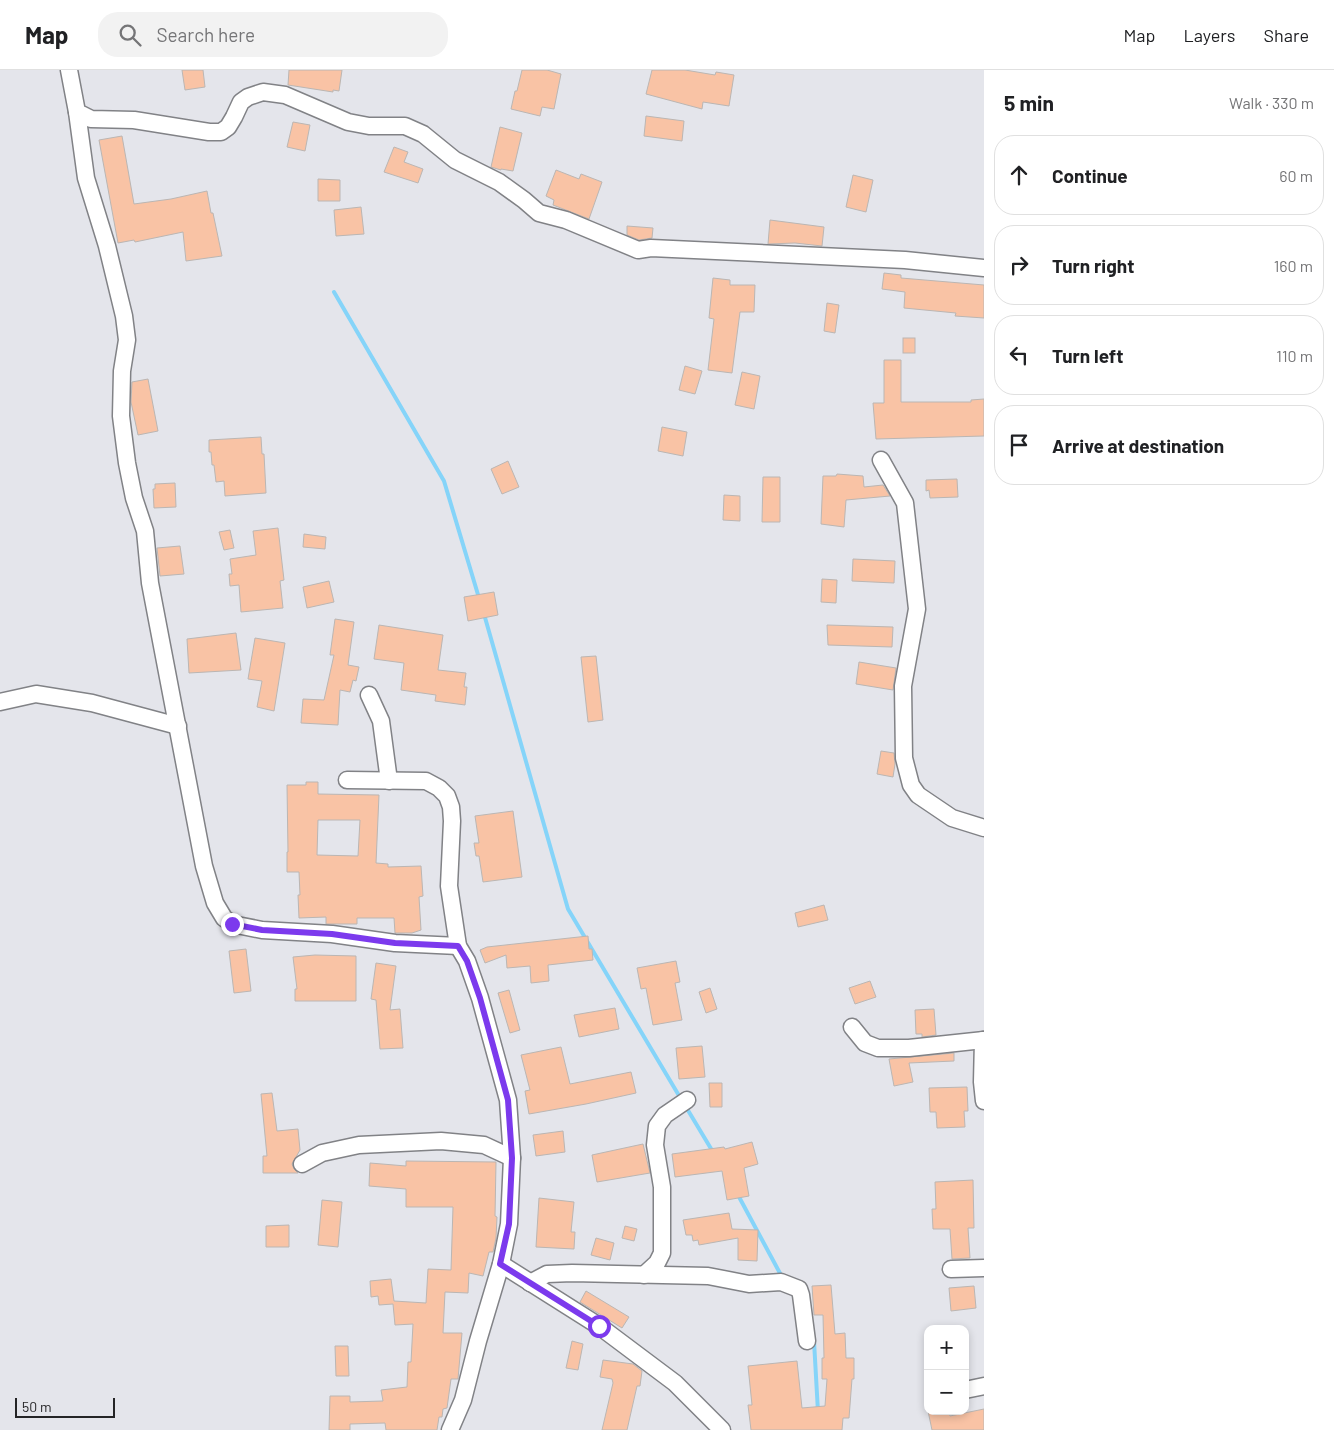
<!DOCTYPE html>
<meta charset="utf-8">
<style>
body{margin:0;font-family:Barlow,sans-serif;background:#f2f2f2;color:#202124}
.controls{position:absolute;right:15px;bottom:15px;display:grid;overflow:hidden;border-radius:10px;box-shadow:0 2px 8px #0003}
.controls button{width:45px;height:45px;display:grid;place-items:center;padding:0;border:0;border-bottom:1px solid #e0e0e0;background:#fff;color:#202124;font:25px sans-serif}
.scale{position:absolute;left:15px;bottom:12px;width:100px;box-sizing:border-box;padding-left:5px;border:2px solid #242426;border-top:0;font-size:14px;line-height:18px;white-space:nowrap;color:#242426;-webkit-text-stroke:4px #e4e5eb;paint-order:stroke}
.stop{position:absolute;width:15px;height:15px;margin:-11px;border:4px solid #7c3aed;border-radius:50%;background:#fff}
.stop.end{background:#7c3aed;border-color:#fff;box-shadow:0 1px 5px #0008}
.list{margin:0;padding:0;list-style:none}
h2{display:flex;justify-content:space-between;align-items:center;height:65px;margin:0;padding:0 20px;font-size:21px}
h2 small{font-size:16px;font-weight:400;color:#757577}
.list li{display:grid;grid-template-columns:32px 1fr auto;gap:15px;align-items:center;box-sizing:border-box;height:80px;margin:0 10px 10px;padding:0 10px;border:1px solid #e0e0e0;border-radius:20px}
.list b{display:block;font-size:19px;white-space:nowrap}
.list em{font-size:16px;font-style:normal;color:#757577}
.icon{flex:none;width:28px;height:28px;fill:none;stroke:currentColor;stroke-width:2;stroke-linecap:round;stroke-linejoin:round}
.map{position:relative;flex:none;width:984px;height:1360px;overflow:hidden}
header{display:flex;align-items:center;gap:30px;box-sizing:border-box;height:70px;padding:0 25px;background:#fff;border-bottom:1px solid #e0e0e0}
header strong{font-size:24px}
nav{display:flex;gap:28px;margin-inline-start:auto;font-size:18px}
.search{width:350px;height:45px;background:#f2f2f2;display:flex;align-items:center;gap:12px;box-sizing:border-box;padding:0 18px;border-radius:20px;color:#757577;font-size:19px}
main{display:flex}
aside{flex:1;background:#fff}
.map>svg:first-child{display:block}
</style>
<header>
<strong>Map</strong>
<div class="search"><svg class="icon" aria-label="search" viewBox="0 0 24 24"><circle cx="10" cy="10" r="6"/><path d="M15 15l6 6"/></svg>Search here</div>
<nav><a>Map</a><a>Layers</a><a>Share</a></nav>
</header>
<main>
<div class="map">
<svg width="984" height="1360" viewBox="0 0 984 1360">
<rect width="100%" height="100%" fill="#e4e5eb"/>
<g fill="none" stroke-linecap="round" stroke-linejoin="round">
<g stroke="#85d4f9" stroke-width="4">
<path d="M 334,222 L 444,411 L 479,528"/>
<path d="M 484,544 L 568,839 L 681,1029"/>
<path d="M 686,1037 L 713,1082"/>
<path d="M 738,1125 L 782,1207"/>
<path d="M 814,1271 L 818,1342"/>
</g>
</g>
<g fill="#f9c3a5" stroke="#bbb6b3" fill-rule="evenodd">
<path d="M 182,0 L 203,0 L 205,17 L 185,20 Z"/>
<path d="M 289,0 L 342,0 L 339,21 L 333,20 L 333,22 L 288,15 Z"/>
<path d="M 522,0 L 547,0 L 561,4 L 554,39 L 542,37 L 540,46 L 511,39 L 515,21 L 517,21 Z"/>
<path d="M 652,0 L 685,0 L 715,5 L 716,2 L 734,5 L 729,36 L 703,32 L 702,39 L 646,24 Z"/>
<path d="M 646,46 L 684,51 L 682,71 L 644,66 Z"/>
<path d="M 293,52 L 310,55 L 305,81 L 287,77 Z"/>
<path d="M 500,57 L 522,63 L 513,101 L 501,99 L 501,100 L 491,97 Z"/>
<path d="M 122,66 L 134,134 L 171,129 L 207,121 L 211,143 L 213,143 L 222,186 L 186,191 L 183,162 L 135,172 L 134,170 L 118,173 L 99,70 Z"/>
<path d="M 394,77 L 408,82 L 404,92 L 423,99 L 418,113 L 384,102 Z"/>
<path d="M 556,100 L 579,109 L 581,104 L 602,112 L 589,149 L 553,135 L 554,130 L 546,126 Z"/>
<path d="M 853,105 L 873,110 L 866,142 L 846,137 Z"/>
<path d="M 318,109 L 340,110 L 340,131 L 318,131 Z"/>
<path d="M 361,137 L 364,164 L 336,166 L 334,140 Z"/>
<path d="M 770,150 L 824,157 L 822,176 L 795,173 L 768,174 Z"/>
<path d="M 627,156 L 653,158 L 652,168 L 639,170 L 627,165 Z"/>
<path d="M 884,203 L 901,205 L 901,208 L 984,215 L 984,248 L 955,246 L 956,243 L 904,238 L 905,222 L 882,219 Z"/>
<path d="M 713,208 L 730,210 L 730,215 L 755,215 L 754,242 L 740,242 L 732,303 L 708,300 L 714,249 L 709,248 Z"/>
<path d="M 827,233 L 839,235 L 835,263 L 824,261 Z"/>
<rect x="903" y="268" width="12" height="15"/>
<path d="M 884,290 L 901,290 L 901,332 L 971,332 L 971,330 L 984,329 L 984,366 L 876,369 L 873,333 L 884,333 Z"/>
<path d="M 685,296 L 702,301 L 695,324 L 679,320 Z"/>
<path d="M 742,302 L 760,306 L 754,339 L 735,335 Z"/>
<path d="M 148,309 L 158,361 L 138,365 L 131,332 L 132,312 Z"/>
<path d="M 662,357 L 687,362 L 683,386 L 658,381 Z"/>
<path d="M 261,367 L 262,384 L 264,384 L 266,423 L 225,426 L 224,411 L 216,412 L 214,395 L 212,395 L 211,382 L 209,382 L 209,370 Z"/>
<path d="M 508,391 L 519,417 L 502,424 L 491,399 Z"/>
<path d="M 837,404 L 863,406 L 864,417 L 883,415 L 890,426 L 846,430 L 844,457 L 821,454 L 823,406 L 836,406 Z"/>
<path d="M 763,407 L 780,407 L 780,452 L 762,452 Z"/>
<path d="M 957,409 L 958,427 L 930,428 L 929,420 L 926,421 L 926,410 Z"/>
<path d="M 175,413 L 176,437 L 154,438 L 153,419 L 155,419 L 155,414 Z"/>
<path d="M 724,425 L 740,426 L 740,451 L 723,450 Z"/>
<path d="M 278,458 L 284,510 L 280,511 L 283,538 L 241,542 L 239,515 L 230,516 L 229,504 L 232,504 L 230,489 L 256,485 L 253,461 Z"/>
<path d="M 230,460 L 234,478 L 224,480 L 219,462 Z"/>
<path d="M 304,464 L 326,467 L 325,479 L 303,477 Z"/>
<path d="M 180,476 L 184,504 L 160,506 L 157,478 Z"/>
<path d="M 853,489 L 895,491 L 894,513 L 852,511 Z"/>
<path d="M 822,509 L 837,510 L 836,533 L 821,532 Z"/>
<path d="M 329,511 L 334,532 L 307,538 L 303,517 Z"/>
<path d="M 494,522 L 498,545 L 468,551 L 464,527 Z"/>
<path d="M 335,549 L 354,552 L 348,595 L 359,597 L 356,611 L 353,610 L 350,622 L 340,620 L 338,655 L 301,653 L 303,629 L 324,630 L 334,585 L 330,585 Z"/>
<path d="M 379,555 L 443,565 L 438,600 L 466,603 L 464,617 L 467,617 L 465,635 L 435,631 L 436,625 L 401,620 L 404,593 L 374,589 Z"/>
<path d="M 827,555 L 893,557 L 892,577 L 828,575 Z"/>
<path d="M 236,563 L 241,600 L 189,603 L 187,569 Z"/>
<path d="M 255,568 L 285,573 L 274,641 L 257,637 L 262,611 L 248,609 Z"/>
<path d="M 596,586 L 603,650 L 588,652 L 581,587 Z"/>
<path d="M 859,592 L 896,598 L 893,620 L 856,614 Z"/>
<path d="M 881,681 L 894,683 L 895,694 L 893,707 L 877,704 Z"/>
<path d="M 306,712 L 318,712 L 318,724 L 379,725 L 376,793 L 388,794 L 388,797 L 421,796 L 423,826 L 419,827 L 421,860 L 412,863 L 395,863 L 394,848 L 357,848 L 357,854 L 326,854 L 326,847 L 299,848 L 298,825 L 300,825 L 299,802 L 287,802 L 287,782 L 288,782 L 287,715 L 306,715 ZM 318,750 L 360,750 L 358,786 L 317,785 Z"/>
<path d="M 513,741 L 522,807 L 483,812 L 479,786 L 476,786 L 474,773 L 479,773 L 475,746 Z"/>
<path d="M 824,835 L 828,850 L 798,857 L 795,843 Z"/>
<path d="M 588,866 L 589,879 L 592,879 L 593,890 L 548,895 L 549,911 L 531,913 L 530,896 L 507,898 L 506,885 L 485,893 L 480,880 L 487,877 Z"/>
<path d="M 246,879 L 251,921 L 234,923 L 229,881 Z"/>
<path d="M 315,885 L 356,886 L 356,931 L 295,931 L 295,919 L 297,919 L 293,887 Z"/>
<path d="M 676,891 L 680,912 L 675,913 L 682,950 L 653,955 L 646,918 L 641,919 L 637,898 Z"/>
<path d="M 376,893 L 396,896 L 390,940 L 400,939 L 403,978 L 380,979 L 376,930 L 371,929 Z"/>
<path d="M 870,911 L 876,927 L 855,934 L 849,918 Z"/>
<path d="M 710,918 L 717,939 L 706,943 L 699,922 Z"/>
<path d="M 509,920 L 520,960 L 510,963 L 498,923 Z"/>
<path d="M 615,938 L 619,959 L 579,967 L 574,945 Z"/>
<path d="M 934,939 L 936,965 L 922,967 L 922,964 L 916,964 L 915,940 Z"/>
<path d="M 702,976 L 705,1007 L 679,1009 L 676,978 Z"/>
<path d="M 561,977 L 570,1014 L 631,1002 L 636,1023 L 586,1034 L 529,1044 L 525,1021 L 530,1020 L 521,985 Z"/>
<path d="M 954,983 L 954,991 L 909,993 L 913,1012 L 894,1016 L 889,989 Z"/>
<path d="M 709,1013 L 722,1013 L 722,1037 L 710,1037 Z"/>
<path d="M 967,1017 L 968,1041 L 964,1041 L 965,1057 L 937,1058 L 936,1042 L 930,1042 L 929,1018 Z"/>
<path d="M 272,1023 L 277,1061 L 298,1059 L 300,1080 L 292,1094 L 294,1099 L 298,1103 L 263,1103 L 263,1086 L 267,1086 L 261,1024 Z"/>
<path d="M 563,1061 L 565,1082 L 536,1086 L 533,1065 Z"/>
<path d="M 752,1072 L 758,1094 L 744,1098 L 749,1126 L 727,1130 L 722,1101 L 675,1107 L 672,1084 L 724,1077 L 725,1079 Z"/>
<path d="M 643,1074 L 650,1103 L 597,1112 L 592,1085 Z"/>
<path d="M 406,1091 L 496,1092 L 495,1146 L 497,1147 L 496,1168 L 493,1182 L 489,1182 L 483,1206 L 469,1203 L 468,1223 L 445,1222 L 443,1263 L 462,1263 L 458,1309 L 451,1309 L 447,1338 L 443,1339 L 442,1347 L 439,1347 L 437,1360 L 386,1360 L 385,1353 L 350,1354 L 350,1360 L 329,1360 L 330,1326 L 350,1326 L 350,1332 L 383,1331 L 381,1320 L 407,1317 L 408,1292 L 411,1292 L 413,1254 L 395,1255 L 393,1234 L 379,1235 L 378,1226 L 371,1227 L 370,1211 L 391,1209 L 394,1231 L 426,1233 L 428,1199 L 451,1200 L 453,1137 L 406,1137 L 406,1119 L 369,1116 L 370,1093 L 406,1096 Z"/>
<path d="M 973,1110 L 974,1158 L 968,1158 L 970,1188 L 952,1189 L 950,1159 L 933,1159 L 932,1139 L 936,1139 L 935,1112 Z"/>
<path d="M 539,1128 L 574,1132 L 571,1162 L 575,1162 L 574,1179 L 536,1177 Z"/>
<path d="M 322,1130 L 342,1132 L 338,1177 L 318,1175 Z"/>
<path d="M 729,1143 L 732,1159 L 758,1160 L 757,1191 L 738,1190 L 738,1168 L 699,1175 L 698,1170 L 693,1171 L 692,1165 L 686,1165 L 683,1150 Z"/>
<path d="M 289,1155 L 289,1177 L 266,1177 L 266,1156 Z"/>
<path d="M 625,1156 L 637,1159 L 634,1171 L 622,1168 Z"/>
<path d="M 596,1168 L 614,1173 L 610,1190 L 591,1185 Z"/>
<path d="M 831,1215 L 835,1264 L 845,1263 L 846,1288 L 854,1288 L 854,1309 L 852,1309 L 849,1348 L 843,1348 L 842,1360 L 751,1360 L 748,1335 L 752,1335 L 748,1296 L 797,1291 L 802,1338 L 825,1336 L 827,1309 L 822,1309 L 822,1288 L 824,1288 L 823,1245 L 814,1245 L 812,1216 Z"/>
<path d="M 974,1216 L 976,1238 L 951,1241 L 949,1218 Z"/>
<path d="M 586,1221 L 629,1247 L 622,1258 L 580,1232 Z"/>
<path d="M 572,1271 L 583,1274 L 578,1300 L 566,1298 Z"/>
<path d="M 335,1276 L 348,1276 L 349,1306 L 336,1306 Z"/>
<path d="M 603,1290 L 633,1294 L 642,1301 L 640,1316 L 637,1316 L 627,1360 L 602,1360 L 613,1313 L 612,1309 L 600,1307 Z"/>
<path d="M 984,1339 L 984,1360 L 932,1360 L 928,1341 L 949,1341 L 950,1346 Z"/>
</g>
<g fill="none" stroke-linecap="round" stroke-linejoin="round">
<defs>
<g id="minor">
<path d="M 69,0 L 77,42 L 91,49 L 134,50 L 209,62 L 221,62 L 228,57 L 234,47 L 241,32 L 248,27 L 263,22 L 285,25 L 348,52 L 369,56 L 405,56 L 423,64 L 455,90 L 499,112 L 524,130 L 539,143 L 566,150 L 638,180 L 651,178 L 905,190 L 984,198"/>
<path d="M 77,42 L 86,108 L 107,176 L 124,246 L 127,270 L 122,301 L 121,346 L 127,393 L 134,428 L 145,461 L 150,513 L 204,796 L 215,833 L 224,848 L 232,854 L 262,860 L 332,864 L 395,873 L 458,876"/>
<path d="M 881,390 L 905,433 L 917,539 L 903,616 L 904,688 L 911,715 L 918,725 L 952,748 L 984,758"/>
<path d="M 369,625 L 381,651 L 389,711"/>
<path d="M 0,632 L 36,624 L 92,633 L 178,656"/>
<path d="M 347,710 L 426,711 L 439,718 L 447,726 L 451,737 L 452,751 L 449,816 L 458,876 L 467,891 L 480,928 L 508,1030 L 512,1088 L 509,1154 L 501,1194 L 478,1271 L 463,1330 L 450,1360"/>
<path d="M 852,957 L 865,973 L 878,978 L 909,978 L 984,970"/>
<path d="M 983,970 L 982,1012 L 984,1031"/>
<path d="M 302,1094 L 322,1083 L 359,1075 L 441,1071 L 484,1075 L 512,1088"/>
<path d="M 501,1194 L 599,1256 L 675,1313 L 722,1360"/>
<path d="M 951,1199 L 984,1198"/>
<path d="M 644,1205 L 657,1193 L 662,1183 L 662,1117 L 655,1075 L 657,1056 L 665,1045 L 687,1030"/>
<path d="M 530,1213 L 547,1204 L 572,1203 L 708,1206 L 749,1214 L 781,1212 L 799,1219 L 801,1225 L 807,1271"/>
<path d="M 965,1320 L 984,1316"/>
</g>
</defs>
<use href="#minor" stroke="#818286" stroke-width="19"/>
<use href="#minor" stroke="#fff" stroke-width="16"/>
</g>
<g fill="none" stroke-linecap="round" stroke-linejoin="round">
<path stroke="#7c3aed" stroke-width="6" d="M 232,854 L 262,860 L 332,864 L 395,873 L 458,876 L 467,891 L 480,928 L 508,1030 L 512,1088 L 509,1154 L 500,1194 L 599,1256"/>
</g>
</svg>
<div class="controls">
<button>+</button>
<button>−</button>
</div>
<div class="scale">50 m</div>
<div class="stop" style="left:599px;top:1256px"></div>
<div class="stop end" style="left:232px;top:854px"></div>
</div>
<aside>
<h2>5 min<small>Walk · 330 m</small></h2>
<ul class="list">
<li><svg class="icon" aria-label="ahead" viewBox="0 0 24 24"><path d="M12 20V5M6 11l6-6 6 6"/></svg><div><b>Continue</b></div><em>60 m</em></li>
<li><svg class="icon" aria-label="right" viewBox="0 0 24 24"><path d="M7 20v-9h11M14 6l5 5-5 5"/></svg><div><b>Turn right</b></div><em>160 m</em></li>
<li><svg class="icon" aria-label="left" viewBox="0 0 24 24"><path d="M17 20v-9H6M10 6l-5 5 5 5"/></svg><div><b>Turn left</b></div><em>110 m</em></li>
<li><svg class="icon" aria-label="arrive" viewBox="0 0 24 24"><path d="M6 21V4h12l-3 4 3 4H6"/></svg><div><b>Arrive at destination</b></div></li>
</ul>
</aside>
</main>
